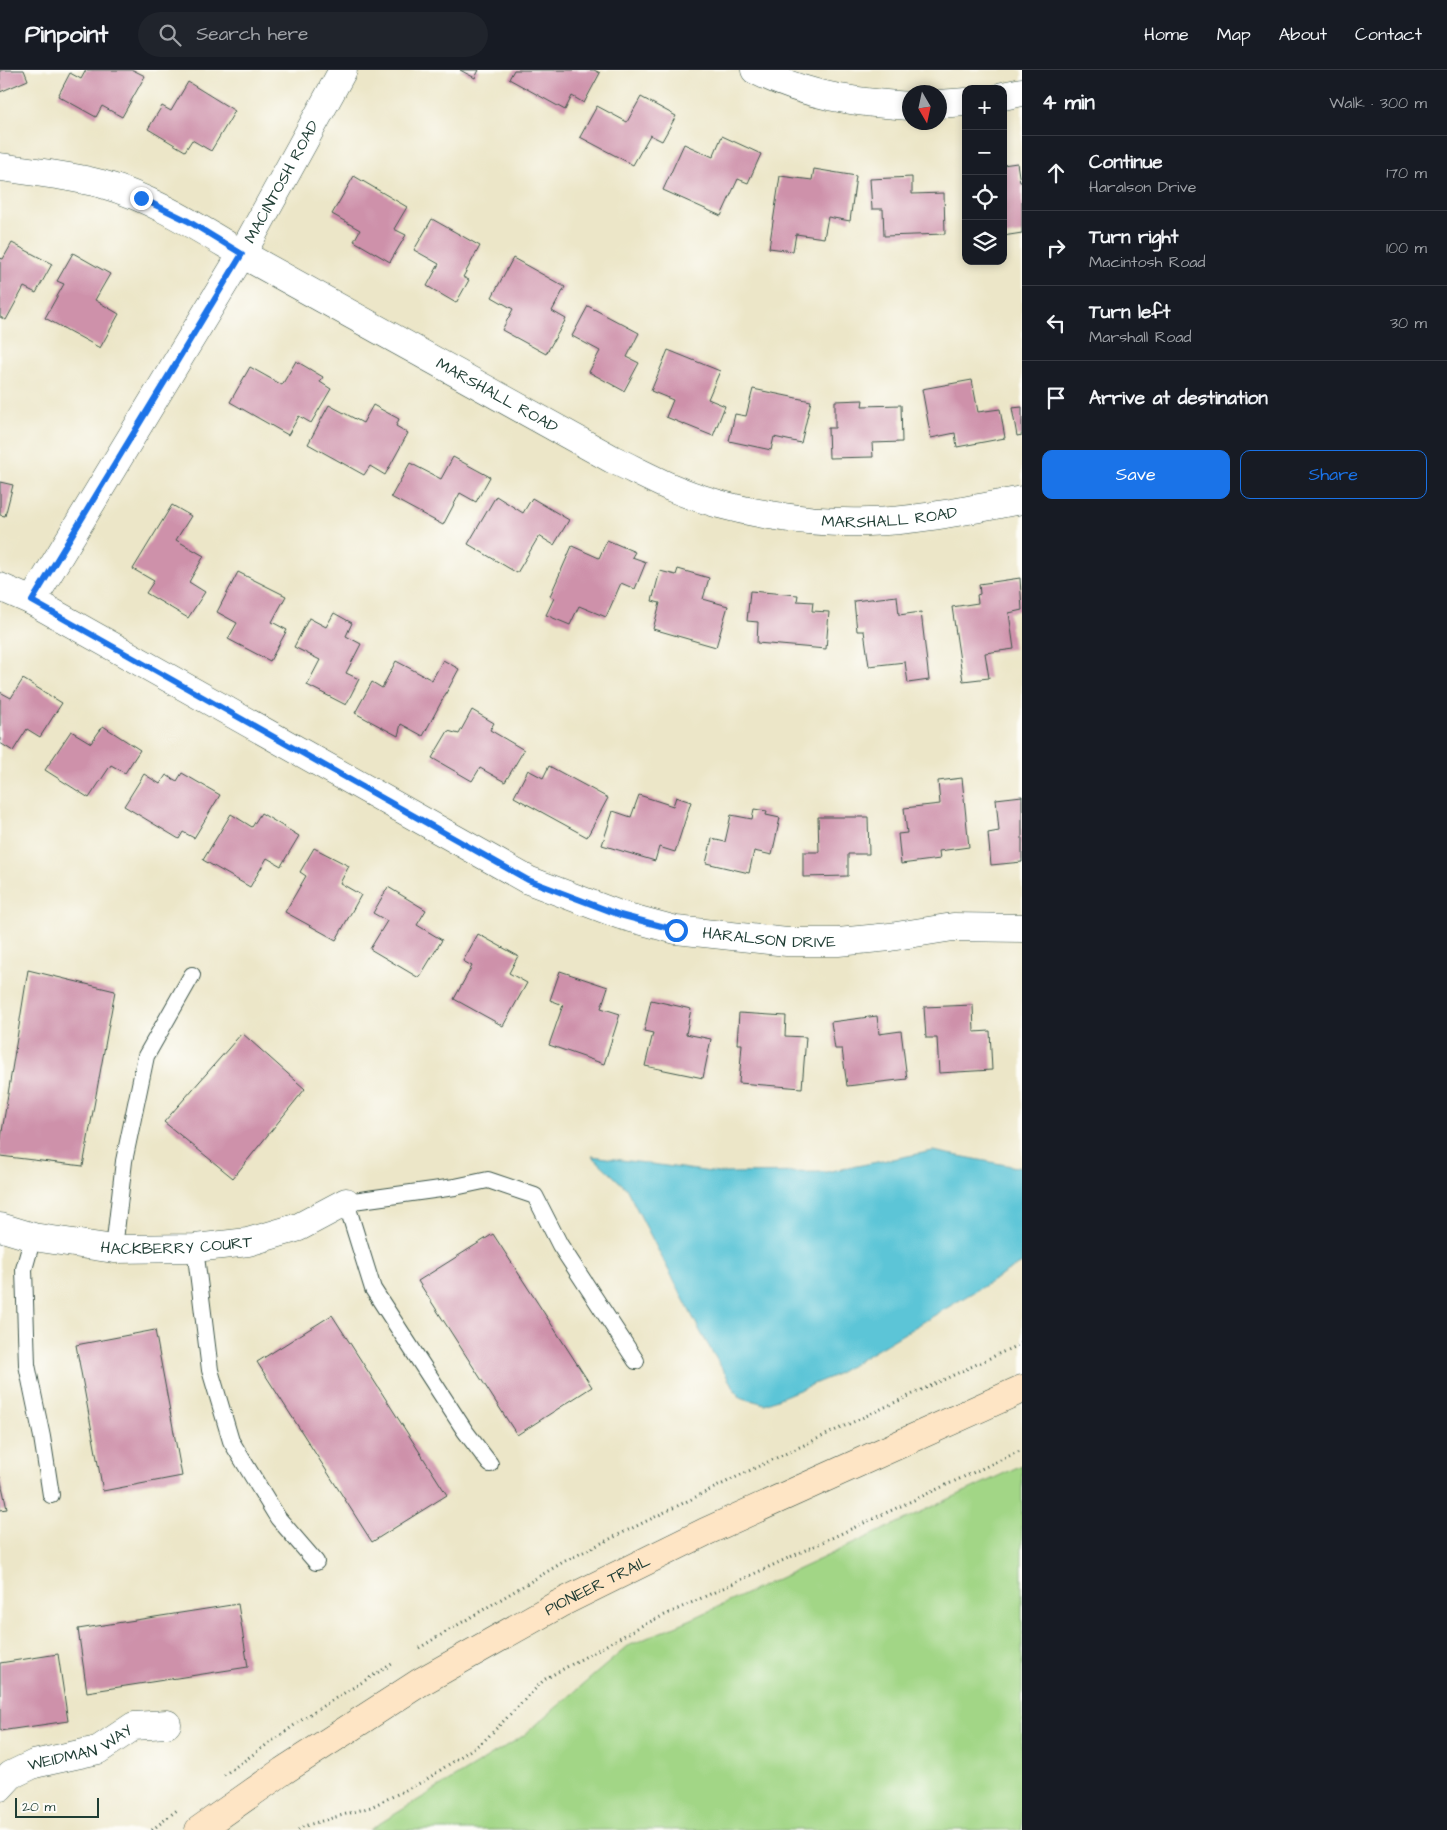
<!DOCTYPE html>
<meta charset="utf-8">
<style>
body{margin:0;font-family:"Architects Daughter",sans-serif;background:#20242c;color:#f1f3f6}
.controls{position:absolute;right:15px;top:15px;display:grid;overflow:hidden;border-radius:10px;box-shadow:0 2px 8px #0003}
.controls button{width:45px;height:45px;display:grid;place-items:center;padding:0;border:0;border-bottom:1px solid #363941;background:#171b24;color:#f1f3f6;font:25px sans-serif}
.compass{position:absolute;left:902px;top:15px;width:45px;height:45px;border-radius:50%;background:#171b24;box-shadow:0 2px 8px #0003;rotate:171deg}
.scale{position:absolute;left:15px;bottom:12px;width:84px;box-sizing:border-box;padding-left:5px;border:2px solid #1f3d34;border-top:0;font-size:14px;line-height:18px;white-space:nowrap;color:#1f3d34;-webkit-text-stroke:4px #fdfcf7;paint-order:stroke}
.stop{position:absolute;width:15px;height:15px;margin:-11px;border:4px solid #1a73e8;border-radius:50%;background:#fff}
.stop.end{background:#1a73e8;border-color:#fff;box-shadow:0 1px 5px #0008}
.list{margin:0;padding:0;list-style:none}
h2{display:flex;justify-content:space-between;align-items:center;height:65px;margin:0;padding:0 20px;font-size:21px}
h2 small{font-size:16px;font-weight:400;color:#9ea1a6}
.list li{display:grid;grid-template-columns:32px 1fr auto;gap:15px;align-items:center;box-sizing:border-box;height:75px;padding:0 20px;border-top:1px solid #363941}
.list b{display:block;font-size:19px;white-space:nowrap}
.list p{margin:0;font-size:16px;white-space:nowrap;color:#9ea1a6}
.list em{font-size:16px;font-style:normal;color:#9ea1a6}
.actions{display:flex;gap:10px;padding:15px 20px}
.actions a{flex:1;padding:11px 0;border:1px solid #1a73e8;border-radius:10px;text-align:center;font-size:18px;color:#1a73e8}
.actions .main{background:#1a73e8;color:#fff}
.icon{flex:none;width:28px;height:28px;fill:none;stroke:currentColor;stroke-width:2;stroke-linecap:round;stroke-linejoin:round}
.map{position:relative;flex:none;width:1022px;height:1760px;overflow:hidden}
header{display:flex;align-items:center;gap:30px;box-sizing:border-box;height:70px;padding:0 25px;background:#171b24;border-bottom:1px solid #363941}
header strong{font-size:24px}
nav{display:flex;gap:28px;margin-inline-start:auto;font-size:18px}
.search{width:350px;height:45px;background:#20242c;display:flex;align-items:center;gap:12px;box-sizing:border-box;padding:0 18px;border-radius:28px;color:#9ea1a6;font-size:19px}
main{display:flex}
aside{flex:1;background:#171b24}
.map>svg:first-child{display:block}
</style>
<header>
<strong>Pinpoint</strong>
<div class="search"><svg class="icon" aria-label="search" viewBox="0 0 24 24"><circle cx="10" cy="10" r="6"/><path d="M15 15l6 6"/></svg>Search here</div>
<nav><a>Home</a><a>Map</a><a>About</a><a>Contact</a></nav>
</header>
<main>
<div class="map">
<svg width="1022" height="1760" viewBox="0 0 1022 1760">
<rect width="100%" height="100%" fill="#fdfcf7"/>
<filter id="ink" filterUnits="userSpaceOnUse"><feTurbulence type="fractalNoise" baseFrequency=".02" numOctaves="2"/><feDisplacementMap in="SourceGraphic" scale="10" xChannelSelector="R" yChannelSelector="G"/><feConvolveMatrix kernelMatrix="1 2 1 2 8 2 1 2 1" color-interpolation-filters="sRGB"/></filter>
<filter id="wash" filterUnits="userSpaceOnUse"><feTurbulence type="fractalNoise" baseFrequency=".0096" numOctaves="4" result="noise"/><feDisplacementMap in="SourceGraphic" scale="20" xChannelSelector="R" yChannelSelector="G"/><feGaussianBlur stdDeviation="1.12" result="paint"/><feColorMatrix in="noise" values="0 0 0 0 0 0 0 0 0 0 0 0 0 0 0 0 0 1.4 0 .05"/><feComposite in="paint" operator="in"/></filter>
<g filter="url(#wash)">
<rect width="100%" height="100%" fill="#ece6c8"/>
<path fill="#a2d686" stroke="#608a5d" d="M 1022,1395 L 1022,1760 L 369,1760 L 523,1666 L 628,1576 L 694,1548 Z"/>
<path fill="#5bc5d7" stroke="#3d8186" d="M 933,1081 L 1022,1098 L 1022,1193 L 833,1306 L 765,1334 L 739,1327 L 701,1263 L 626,1118 L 592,1086 L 718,1103 L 826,1102 Z"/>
<g id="blocks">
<g fill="#ce91aa">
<path d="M 0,0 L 24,0 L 28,10 L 0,22 Z"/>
<path d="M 86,0 L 133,0 L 145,6 L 122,47 L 102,36 L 96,47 L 58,26 L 70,3 L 81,9 Z"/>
<path d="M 460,0 L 479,0 L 475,8 Z"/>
<path d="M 514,0 L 594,0 L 600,3 L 584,33 L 572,26 L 565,40 L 509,9 Z"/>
<path d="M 188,12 L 235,41 L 211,81 L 192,70 L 185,81 L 148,59 L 162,36 L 171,41 Z"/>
<path d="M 641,27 L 676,46 L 662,71 L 650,65 L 633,95 L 580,67 L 597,36 L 627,52 Z"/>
<path d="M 722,66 L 761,84 L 748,113 L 738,109 L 721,146 L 663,120 L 684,74 L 713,87 Z"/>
<path d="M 1017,93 L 1020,112 L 1022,112 L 1022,163 L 1003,166 L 1003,95 Z"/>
<path d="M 814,99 L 856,106 L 850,151 L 828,147 L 824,168 L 796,164 L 793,181 L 769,178 L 780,106 L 812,110 Z"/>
<path d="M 354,106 L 407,137 L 394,159 L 406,165 L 390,192 L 354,171 L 360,160 L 332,144 Z"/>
<path d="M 912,107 L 912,124 L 944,123 L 945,164 L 884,166 L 883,139 L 872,139 L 870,109 Z"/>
<path d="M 432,149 L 480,176 L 463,207 L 469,210 L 456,233 L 427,216 L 439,194 L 414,180 Z"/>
<path d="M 12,173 L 52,194 L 36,223 L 24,217 L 6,250 L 0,247 L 0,188 L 3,189 Z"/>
<path d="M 73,183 L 110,204 L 95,230 L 119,244 L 100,278 L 45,248 L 64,214 L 57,211 Z"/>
<path d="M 513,188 L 565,217 L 552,241 L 566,249 L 546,284 L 502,260 L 513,239 L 492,227 Z"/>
<path d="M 588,236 L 639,263 L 627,287 L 639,293 L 624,321 L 589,302 L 600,281 L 572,266 Z"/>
<path d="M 668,280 L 720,301 L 708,329 L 725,336 L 713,366 L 666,347 L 673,330 L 651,321 Z"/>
<path d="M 296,291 L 323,307 L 320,312 L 331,319 L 311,353 L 299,346 L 288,365 L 230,332 L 250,297 L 282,315 Z"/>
<path d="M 972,310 L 978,342 L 1000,339 L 1005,368 L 957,377 L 955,363 L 931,368 L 922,319 Z"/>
<path d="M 753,319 L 811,331 L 801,373 L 774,367 L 771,380 L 729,371 L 735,344 L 746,346 Z"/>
<path d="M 863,330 L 862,336 L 901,335 L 902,372 L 872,373 L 873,387 L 829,388 L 828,358 L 835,358 L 835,331 Z"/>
<path d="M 329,335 L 363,353 L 373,335 L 399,349 L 396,356 L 408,363 L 385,405 L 370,396 L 364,405 L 308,374 Z"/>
<path d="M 1022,337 L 1022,365 L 1017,366 L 1012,338 Z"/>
<path d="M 453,387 L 490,407 L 476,432 L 460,423 L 443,455 L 391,427 L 410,393 L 441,409 Z"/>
<path d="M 0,412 L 13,415 L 5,446 L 0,445 Z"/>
<path d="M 496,426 L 523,443 L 532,428 L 569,450 L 554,475 L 539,466 L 517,503 L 468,474 Z"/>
<path d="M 172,435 L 191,446 L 176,470 L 204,486 L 189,512 L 205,522 L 188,548 L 146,523 L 154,511 L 133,499 Z"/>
<path d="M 607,470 L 635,482 L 632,487 L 646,492 L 635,519 L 621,513 L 606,547 L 579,536 L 570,555 L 546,545 L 554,528 L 550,526 L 572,476 L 599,488 Z"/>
<path d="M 678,499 L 709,508 L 703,529 L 728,536 L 716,577 L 653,559 L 660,533 L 652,531 L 660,501 L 676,505 Z"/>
<path d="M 238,502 L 286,526 L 272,552 L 287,560 L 270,591 L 228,569 L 237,553 L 217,542 Z"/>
<path d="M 1020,508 L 1022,540 L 1009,543 L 1014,579 L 985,583 L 989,608 L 963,611 L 952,537 L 978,533 L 977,525 L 980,524 L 979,514 Z"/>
<path d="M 750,521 L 798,525 L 797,531 L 813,532 L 812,541 L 829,542 L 826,579 L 757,573 L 758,552 L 747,551 Z"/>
<path d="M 897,526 L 899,545 L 921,542 L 929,610 L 908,613 L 905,592 L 869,596 L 864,561 L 857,561 L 854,531 Z"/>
<path d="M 334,543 L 352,553 L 346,566 L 361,574 L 346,603 L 359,609 L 346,635 L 307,615 L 320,590 L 294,577 L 309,548 L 326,557 Z"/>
<path d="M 443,590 L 459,599 L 423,666 L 401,654 L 398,666 L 355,643 L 372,612 L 382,618 L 396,591 L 432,610 Z"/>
<path d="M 23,609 L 62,633 L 40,667 L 27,659 L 13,681 L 0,673 L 0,622 L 11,628 Z"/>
<path d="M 472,640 L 494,653 L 490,660 L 524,680 L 505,712 L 480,698 L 472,711 L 432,688 L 448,661 L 459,664 Z"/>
<path d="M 103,656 L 140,680 L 125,703 L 111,695 L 89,728 L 45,700 L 71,661 L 91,673 Z"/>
<path d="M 549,696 L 608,728 L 587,767 L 514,727 L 528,700 L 543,708 Z"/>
<path d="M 182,703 L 220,725 L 194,768 L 183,762 L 179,769 L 124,736 L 144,704 L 160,714 L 166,705 L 177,711 Z"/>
<path d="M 962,708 L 969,777 L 939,781 L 940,789 L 901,794 L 898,764 L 907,763 L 904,738 L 940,734 L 938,711 Z"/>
<path d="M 639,725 L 673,736 L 676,727 L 691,732 L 675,782 L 659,777 L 655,791 L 602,775 L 613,741 L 631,747 Z"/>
<path d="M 1022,726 L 1022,792 L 991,795 L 988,763 L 999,761 L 996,729 Z"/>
<path d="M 754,739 L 767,741 L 766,745 L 780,748 L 772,785 L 754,781 L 749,803 L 706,793 L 712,769 L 725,772 L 731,745 L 752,749 Z"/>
<path d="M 261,743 L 299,766 L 281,796 L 267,788 L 250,817 L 203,790 L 231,744 L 252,757 Z"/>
<path d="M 818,747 L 868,747 L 869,784 L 848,784 L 848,806 L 803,807 L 803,782 L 819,782 Z"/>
<path d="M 314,778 L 349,796 L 340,813 L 361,825 L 336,870 L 285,842 L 306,806 L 300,802 Z"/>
<path d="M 388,817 L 426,840 L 417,855 L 442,870 L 419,908 L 370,879 L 387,851 L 373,843 Z"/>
<path d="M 478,864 L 518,886 L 509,903 L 527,913 L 503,956 L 454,929 L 472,896 L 463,891 Z"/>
<path d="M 28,900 L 115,921 L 83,1096 L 0,1086 L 0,1074 Z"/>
<path d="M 560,901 L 608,917 L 601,938 L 620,944 L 604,994 L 549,975 L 563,935 L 550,930 Z"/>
<path d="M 651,930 L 691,939 L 686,964 L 711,969 L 703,1008 L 645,996 L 653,963 L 644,961 Z"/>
<path d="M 973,935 L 974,962 L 990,961 L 992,1000 L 939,1003 L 937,968 L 926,968 L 924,937 Z"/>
<path d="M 739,943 L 786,946 L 785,966 L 806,967 L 802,1018 L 739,1013 L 742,974 L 737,974 Z"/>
<path d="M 877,946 L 879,964 L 901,961 L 907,1009 L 847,1016 L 842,979 L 835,979 L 831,952 Z"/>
<path d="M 242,963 L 305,1019 L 233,1108 L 164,1052 Z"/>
<path d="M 493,1164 L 592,1317 L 517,1365 L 418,1211 Z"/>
<path d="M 332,1245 L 447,1425 L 372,1472 L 257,1292 Z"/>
<path d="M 155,1260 L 182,1406 L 103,1421 L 76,1275 Z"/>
<path d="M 0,1407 L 7,1439 L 0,1440 Z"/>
<path d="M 238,1534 L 248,1597 L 87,1622 L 78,1559 Z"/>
<path d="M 58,1584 L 68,1651 L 0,1661 L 0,1593 Z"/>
</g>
</g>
</g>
<g filter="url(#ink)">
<use href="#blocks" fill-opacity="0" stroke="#3e564a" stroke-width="1"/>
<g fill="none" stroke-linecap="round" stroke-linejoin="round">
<defs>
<g id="lane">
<path d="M 33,1167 L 24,1199 L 27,1295 L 42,1367 L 51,1425"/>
<path d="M 195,1178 L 210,1300 L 231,1371 L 278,1448 L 316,1492"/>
<path d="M 114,1179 L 124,1091 L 146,986 L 192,905"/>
<path d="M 490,1394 L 465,1361 L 373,1219 L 346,1132 L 455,1117 L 488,1110 L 535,1126 L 560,1175 L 636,1291"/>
</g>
<g id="street">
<path d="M 755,0 C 806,26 853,32 909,36"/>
<path d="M 1003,26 L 1022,22"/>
<path d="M 939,34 L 966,32"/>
<path id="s1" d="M 0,97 C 35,102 67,105 102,114 C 152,128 197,157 242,184 L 612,389 C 631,398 650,408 670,417 C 728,442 805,454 868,452 C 919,451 972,439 1022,430"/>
<path id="s2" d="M 0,517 L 32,531 L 528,810 L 620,845 L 676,860 L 787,872 L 838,872 L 890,867 L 953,857 L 1022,858"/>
<path id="s3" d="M 32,531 L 242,184 L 343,0"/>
<path id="s4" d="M 0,1157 L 33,1167 L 114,1179 L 195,1178 L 248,1172 L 299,1157 L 346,1132"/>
<path id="s5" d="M 0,1717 L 11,1705 L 34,1694 L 98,1680 L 134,1656 L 167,1654"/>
</g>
<g id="secondary">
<path id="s6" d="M 199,1760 L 283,1701 L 419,1613 L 559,1534 L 705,1462 L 1022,1319"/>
</g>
</defs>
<use href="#lane" stroke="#3e564a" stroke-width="18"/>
<use href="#street" stroke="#3e564a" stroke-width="29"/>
<use href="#secondary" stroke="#3e564a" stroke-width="29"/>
<g stroke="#3e564a" stroke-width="3" stroke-dasharray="1 4" stroke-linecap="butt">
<path d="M 419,1578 L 565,1491 L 757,1397 L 1022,1273"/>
<path d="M 224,1705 L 313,1642 L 392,1594"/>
<path d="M 152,1760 L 177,1740"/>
<path d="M 298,1760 L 304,1756 L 371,1737 L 424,1711 L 484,1671 L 545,1609 L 641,1556 L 1022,1380"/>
</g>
<use href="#lane" stroke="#fff" stroke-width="16"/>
<use href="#street" stroke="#fff" stroke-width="28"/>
<use href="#secondary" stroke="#fee5c5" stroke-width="28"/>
</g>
</g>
<g fill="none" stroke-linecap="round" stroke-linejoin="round" filter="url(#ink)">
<path stroke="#1a73e8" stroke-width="6" d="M 141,128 L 188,151 L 242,184 L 32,531 L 528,810 L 620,845 L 676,860"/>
</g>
<g text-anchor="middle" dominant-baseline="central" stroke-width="5" stroke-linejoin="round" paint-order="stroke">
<g font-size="16" fill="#1f3d34" stroke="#fdfcf7">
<text stroke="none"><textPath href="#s3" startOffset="488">MACINTOSH ROAD</textPath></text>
<text stroke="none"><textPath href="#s1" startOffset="552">MARSHALL ROAD</textPath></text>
<text stroke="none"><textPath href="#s1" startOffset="972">MARSHALL ROAD</textPath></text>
<text stroke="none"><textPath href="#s2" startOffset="854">HARALSON DRIVE</textPath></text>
<text stroke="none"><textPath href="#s4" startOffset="179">HACKBERRY COURT</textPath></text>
<text stroke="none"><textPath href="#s6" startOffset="468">PIONEER TRAIL</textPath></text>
<text stroke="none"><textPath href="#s5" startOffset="91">WEIDMAN WAY</textPath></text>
</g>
</g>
</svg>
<div class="controls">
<button>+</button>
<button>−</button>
<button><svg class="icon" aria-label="locate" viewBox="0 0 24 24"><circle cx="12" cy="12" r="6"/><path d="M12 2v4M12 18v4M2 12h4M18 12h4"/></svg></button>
<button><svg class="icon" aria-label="layers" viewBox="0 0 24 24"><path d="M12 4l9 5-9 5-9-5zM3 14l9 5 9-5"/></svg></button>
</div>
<svg class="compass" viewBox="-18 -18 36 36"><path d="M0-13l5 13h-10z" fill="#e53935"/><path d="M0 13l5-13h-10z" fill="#9ea1a6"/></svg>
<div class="scale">20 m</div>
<div class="stop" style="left:676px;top:860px"></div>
<div class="stop end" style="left:141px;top:128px"></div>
</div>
<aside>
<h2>4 min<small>Walk · 300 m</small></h2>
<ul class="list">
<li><svg class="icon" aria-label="ahead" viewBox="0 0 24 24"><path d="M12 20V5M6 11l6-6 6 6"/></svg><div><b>Continue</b><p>Haralson Drive</p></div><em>170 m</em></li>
<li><svg class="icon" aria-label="right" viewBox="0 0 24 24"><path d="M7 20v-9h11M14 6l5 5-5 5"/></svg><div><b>Turn right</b><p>Macintosh Road</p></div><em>100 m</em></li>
<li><svg class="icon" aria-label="left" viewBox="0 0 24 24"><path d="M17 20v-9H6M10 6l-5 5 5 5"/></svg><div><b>Turn left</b><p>Marshall Road</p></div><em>30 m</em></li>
<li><svg class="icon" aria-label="arrive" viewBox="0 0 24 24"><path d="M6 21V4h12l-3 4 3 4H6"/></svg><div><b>Arrive at destination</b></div></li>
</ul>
<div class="actions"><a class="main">Save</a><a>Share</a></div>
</aside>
</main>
